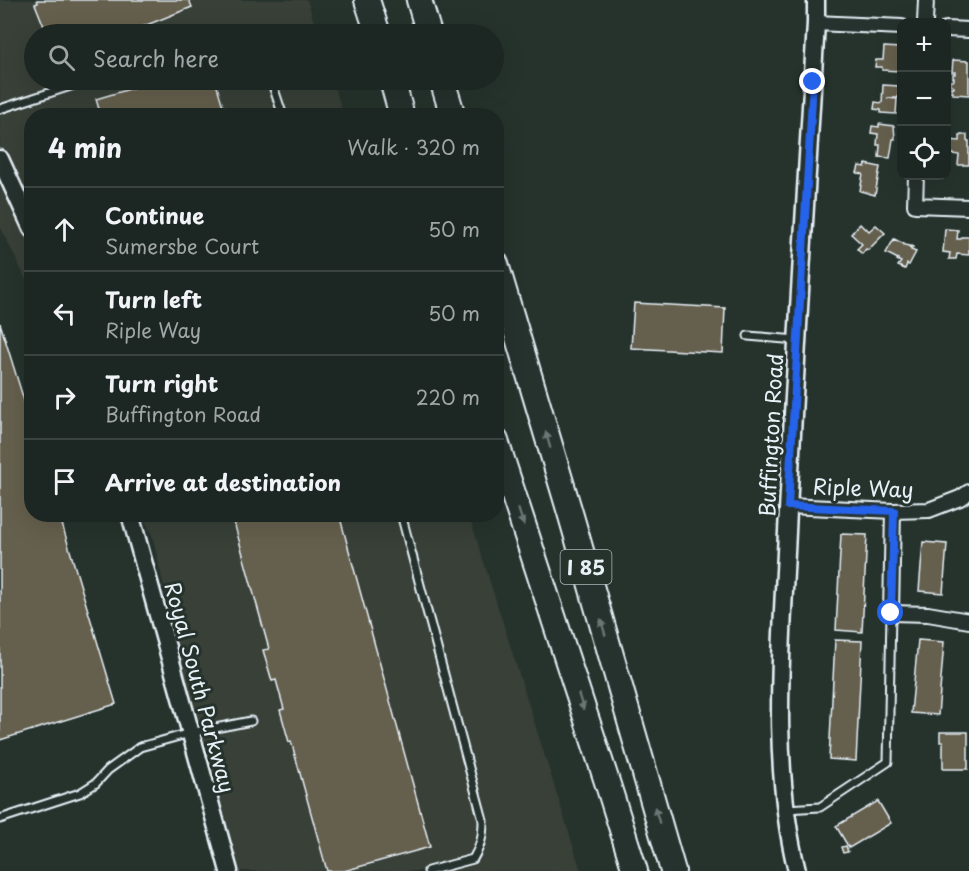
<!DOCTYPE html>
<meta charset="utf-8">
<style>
body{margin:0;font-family:"Playpen Sans",sans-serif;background:#252e2a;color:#f1f3f6}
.controls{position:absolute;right:18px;top:18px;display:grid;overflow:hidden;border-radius:12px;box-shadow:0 6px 24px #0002}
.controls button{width:54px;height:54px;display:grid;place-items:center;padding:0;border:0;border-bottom:2px solid #3a4340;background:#1c2622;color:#f1f3f6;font:30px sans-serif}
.stop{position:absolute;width:18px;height:18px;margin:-14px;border:4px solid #2563eb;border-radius:50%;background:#fff}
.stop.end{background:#2563eb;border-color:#fff;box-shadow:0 2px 6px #0008}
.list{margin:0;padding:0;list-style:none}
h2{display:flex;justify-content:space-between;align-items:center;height:78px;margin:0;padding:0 24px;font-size:26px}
h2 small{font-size:20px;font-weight:400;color:#a0a5a5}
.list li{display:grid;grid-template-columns:39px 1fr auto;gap:18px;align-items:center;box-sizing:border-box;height:84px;padding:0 24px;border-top:2px solid #3a4340}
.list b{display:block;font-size:22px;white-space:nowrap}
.list p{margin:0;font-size:20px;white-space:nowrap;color:#a0a5a5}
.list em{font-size:20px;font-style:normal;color:#a0a5a5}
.icon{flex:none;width:33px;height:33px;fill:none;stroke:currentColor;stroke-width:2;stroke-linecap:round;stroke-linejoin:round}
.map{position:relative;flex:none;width:969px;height:871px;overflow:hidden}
.search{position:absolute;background:#1c2622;box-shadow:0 6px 24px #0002;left:24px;top:24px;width:480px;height:66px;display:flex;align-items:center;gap:15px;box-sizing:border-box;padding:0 21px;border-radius:33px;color:#a0a5a5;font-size:22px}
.panel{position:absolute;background:#1c2622;box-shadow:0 6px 24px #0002;left:24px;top:108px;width:480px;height:414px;border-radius:24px}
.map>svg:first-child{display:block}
</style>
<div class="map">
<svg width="969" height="871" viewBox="0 0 969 871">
<rect width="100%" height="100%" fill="#26332d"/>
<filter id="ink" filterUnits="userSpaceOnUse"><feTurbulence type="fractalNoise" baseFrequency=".0167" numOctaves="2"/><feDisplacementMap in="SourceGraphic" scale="12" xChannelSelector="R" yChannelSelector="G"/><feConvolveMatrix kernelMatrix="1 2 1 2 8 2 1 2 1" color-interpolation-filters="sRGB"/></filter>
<g filter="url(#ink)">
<g fill="#394037">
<path d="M 0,0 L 307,0 L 318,34 L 34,34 L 34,80 L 332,80 L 344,115 L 32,116 L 31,290 L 0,226 Z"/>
<path d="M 142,515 L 469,515 L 581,871 L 230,871 L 152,535 Z"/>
</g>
<g fill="#655e4e" stroke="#e8f1f8" stroke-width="1.5">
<path d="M 37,0 L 189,0 L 192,7 L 124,34 L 50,34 L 49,33 L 47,34 L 35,4 L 38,3 Z"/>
<path d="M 884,47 L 900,48 L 900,55 L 902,55 L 902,59 L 900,71 L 882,70 L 882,67 L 875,67 L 876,60 L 883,60 Z"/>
<path d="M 953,60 L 969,61 L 969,95 L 953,94 L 953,92 L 952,92 L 952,88 L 954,88 L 954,87 L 951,85 L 951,81 L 953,81 L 954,80 L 954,78 L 953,78 L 953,74 L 955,74 L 955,72 L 952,72 Z"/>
<path d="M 160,80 L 215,80 L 226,116 L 101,116 L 96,99 Z"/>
<path d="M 883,85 L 899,86 L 898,98 L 887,98 L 897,99 L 896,114 L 881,113 L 881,110 L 874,109 L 875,102 L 882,103 Z"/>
<path d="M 879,124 L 894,126 L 895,139 L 893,139 L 890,158 L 879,157 L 880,145 L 877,145 L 878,134 L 871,133 L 872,126 L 879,127 Z"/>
<path d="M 960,135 L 967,135 L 967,141 L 969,141 L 969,165 L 958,165 L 959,155 L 947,153 L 948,140 L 960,141 Z"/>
<path d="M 866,164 L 880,167 L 875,195 L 860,191 L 863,174 L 857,173 L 859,166 L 865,167 Z"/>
<path d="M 860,224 L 865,229 L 866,228 L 869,231 L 876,225 L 885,233 L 868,250 L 866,249 L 862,254 L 857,249 L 862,244 L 851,234 Z"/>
<path d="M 945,229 L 958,230 L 957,239 L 961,239 L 962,237 L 969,237 L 969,255 L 957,254 L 956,259 L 949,259 L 950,253 L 943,252 Z"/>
<path d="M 894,239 L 904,244 L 904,245 L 909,246 L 910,248 L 911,246 L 913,247 L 911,250 L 916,252 L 909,265 L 907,264 L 905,269 L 898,266 L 901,262 L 897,260 L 898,259 L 886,253 Z"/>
<path d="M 634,303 L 725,308 L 723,353 L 631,348 Z"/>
<path d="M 0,323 L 32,426 L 32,514 L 59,514 L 116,704 L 0,740 Z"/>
<path d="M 235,514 L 339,514 L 430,847 L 344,871 L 327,871 L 291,741 L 289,742 L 280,710 L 284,709 L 276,680 L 272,681 L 263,650 L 269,649 L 232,515 Z"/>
<path d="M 841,534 L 867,535 L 862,632 L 836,630 Z"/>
<path d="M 923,542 L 947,544 L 943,593 L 919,591 Z"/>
<path d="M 835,640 L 862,641 L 856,761 L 829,759 Z"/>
<path d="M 918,640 L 944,642 L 938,715 L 911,713 Z"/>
<path d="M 940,732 L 968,732 L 968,769 L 943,769 L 943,742 L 940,742 Z"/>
<path d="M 878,801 L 891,823 L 849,848 L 836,826 Z"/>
<path d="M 846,846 L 848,852 L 843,853 L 841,847 Z"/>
</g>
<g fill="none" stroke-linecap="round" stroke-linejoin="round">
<defs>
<g id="service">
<path d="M 224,34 L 228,33 L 238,34"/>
<path d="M 271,80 L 283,116"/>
<path d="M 0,109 L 89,80"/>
<path d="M 748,336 L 797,340"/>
<path d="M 401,514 L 483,820 C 483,835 481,846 473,859 L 428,871"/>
<path d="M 786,809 L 820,807 L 888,762 L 891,613"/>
<path d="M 0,819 L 80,793 L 96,783 L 108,770 L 140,747 L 190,733 L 251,721"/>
</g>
<g id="minor">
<path d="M 925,22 L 926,0"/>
<path d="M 816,23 L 902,27"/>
<path d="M 946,29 L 969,30"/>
<path d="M 916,176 L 915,205 L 969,207"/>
<path d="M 788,506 L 893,511 L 929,510 L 960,498 L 969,492"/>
<path d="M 893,511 L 891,613 L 928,614 L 969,621"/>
</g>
<g id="tertiary">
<path d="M 0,159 L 32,229"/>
<path d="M 130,514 L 229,871"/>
<path d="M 797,871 C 770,763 782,642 787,532 C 795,362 806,193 816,23 L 816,0"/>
</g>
<g id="motorway">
<path d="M 367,0 L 378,34"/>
<path d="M 419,0 L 429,34"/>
<path d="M 392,80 L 402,116"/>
<path d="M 442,80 L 453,116"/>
<path d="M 496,264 L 571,516 L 673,871"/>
<path d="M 496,441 L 609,788 L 635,871"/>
</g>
</defs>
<use href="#service" stroke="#e8f1f8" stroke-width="11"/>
<use href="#minor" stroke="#e8f1f8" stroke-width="18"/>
<use href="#tertiary" stroke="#e8f1f8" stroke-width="21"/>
<use href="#motorway" stroke="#e8f1f8" stroke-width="28"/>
<use href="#service" stroke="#26332d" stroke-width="7"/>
<use href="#minor" stroke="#26332d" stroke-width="14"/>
<use href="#tertiary" stroke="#26332d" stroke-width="16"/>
<use href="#motorway" stroke="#26332d" stroke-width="24"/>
</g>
<defs><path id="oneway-solid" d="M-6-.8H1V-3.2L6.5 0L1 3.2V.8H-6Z" transform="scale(1.5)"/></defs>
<g fill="#6a7674">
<use href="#oneway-solid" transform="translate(548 440) rotate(-106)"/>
<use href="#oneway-solid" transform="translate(521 517) rotate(72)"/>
<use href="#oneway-solid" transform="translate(603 627) rotate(-106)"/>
<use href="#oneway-solid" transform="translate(581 702) rotate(72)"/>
<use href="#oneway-solid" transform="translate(657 815) rotate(-106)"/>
</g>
</g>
<g fill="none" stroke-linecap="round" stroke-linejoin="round" filter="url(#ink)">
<path stroke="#2563eb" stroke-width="8" d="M 813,82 L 788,506 L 894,511 L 891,613"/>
</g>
<g text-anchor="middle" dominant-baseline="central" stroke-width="6" stroke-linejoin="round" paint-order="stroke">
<rect fill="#26332d" stroke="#aeb8bb" stroke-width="1.5" x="560.5" y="550" width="51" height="34" rx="4.5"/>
<g font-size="20" font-weight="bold" fill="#e8f1f8">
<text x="586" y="567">I 85</text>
</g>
<g font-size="21" fill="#e8f1f8" stroke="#26332d">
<text transform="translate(770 435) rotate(-87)">Buffington Road</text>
<text transform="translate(863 487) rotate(2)">Riple Way</text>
<text transform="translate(201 687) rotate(75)">Royal South Parkway</text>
</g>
</g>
</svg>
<div class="controls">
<button>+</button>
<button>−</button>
<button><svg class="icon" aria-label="locate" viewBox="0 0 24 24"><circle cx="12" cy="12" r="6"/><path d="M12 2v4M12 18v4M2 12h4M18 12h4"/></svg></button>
</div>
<div class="stop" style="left:891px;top:613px"></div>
<div class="stop end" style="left:813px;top:82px"></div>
<div class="search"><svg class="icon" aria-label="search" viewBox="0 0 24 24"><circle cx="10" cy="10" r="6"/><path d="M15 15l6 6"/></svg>Search here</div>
<section class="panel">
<h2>4 min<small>Walk · 320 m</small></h2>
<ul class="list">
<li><svg class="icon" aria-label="ahead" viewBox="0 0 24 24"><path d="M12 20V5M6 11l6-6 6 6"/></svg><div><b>Continue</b><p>Sumersbe Court</p></div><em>50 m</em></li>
<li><svg class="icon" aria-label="left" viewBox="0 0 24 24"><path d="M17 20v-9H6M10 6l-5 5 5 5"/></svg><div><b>Turn left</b><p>Riple Way</p></div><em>50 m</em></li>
<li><svg class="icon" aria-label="right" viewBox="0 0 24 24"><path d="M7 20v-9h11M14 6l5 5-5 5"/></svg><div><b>Turn right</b><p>Buffington Road</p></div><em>220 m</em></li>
<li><svg class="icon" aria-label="arrive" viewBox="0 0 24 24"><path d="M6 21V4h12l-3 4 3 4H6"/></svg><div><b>Arrive at destination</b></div></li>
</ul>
</section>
</div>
